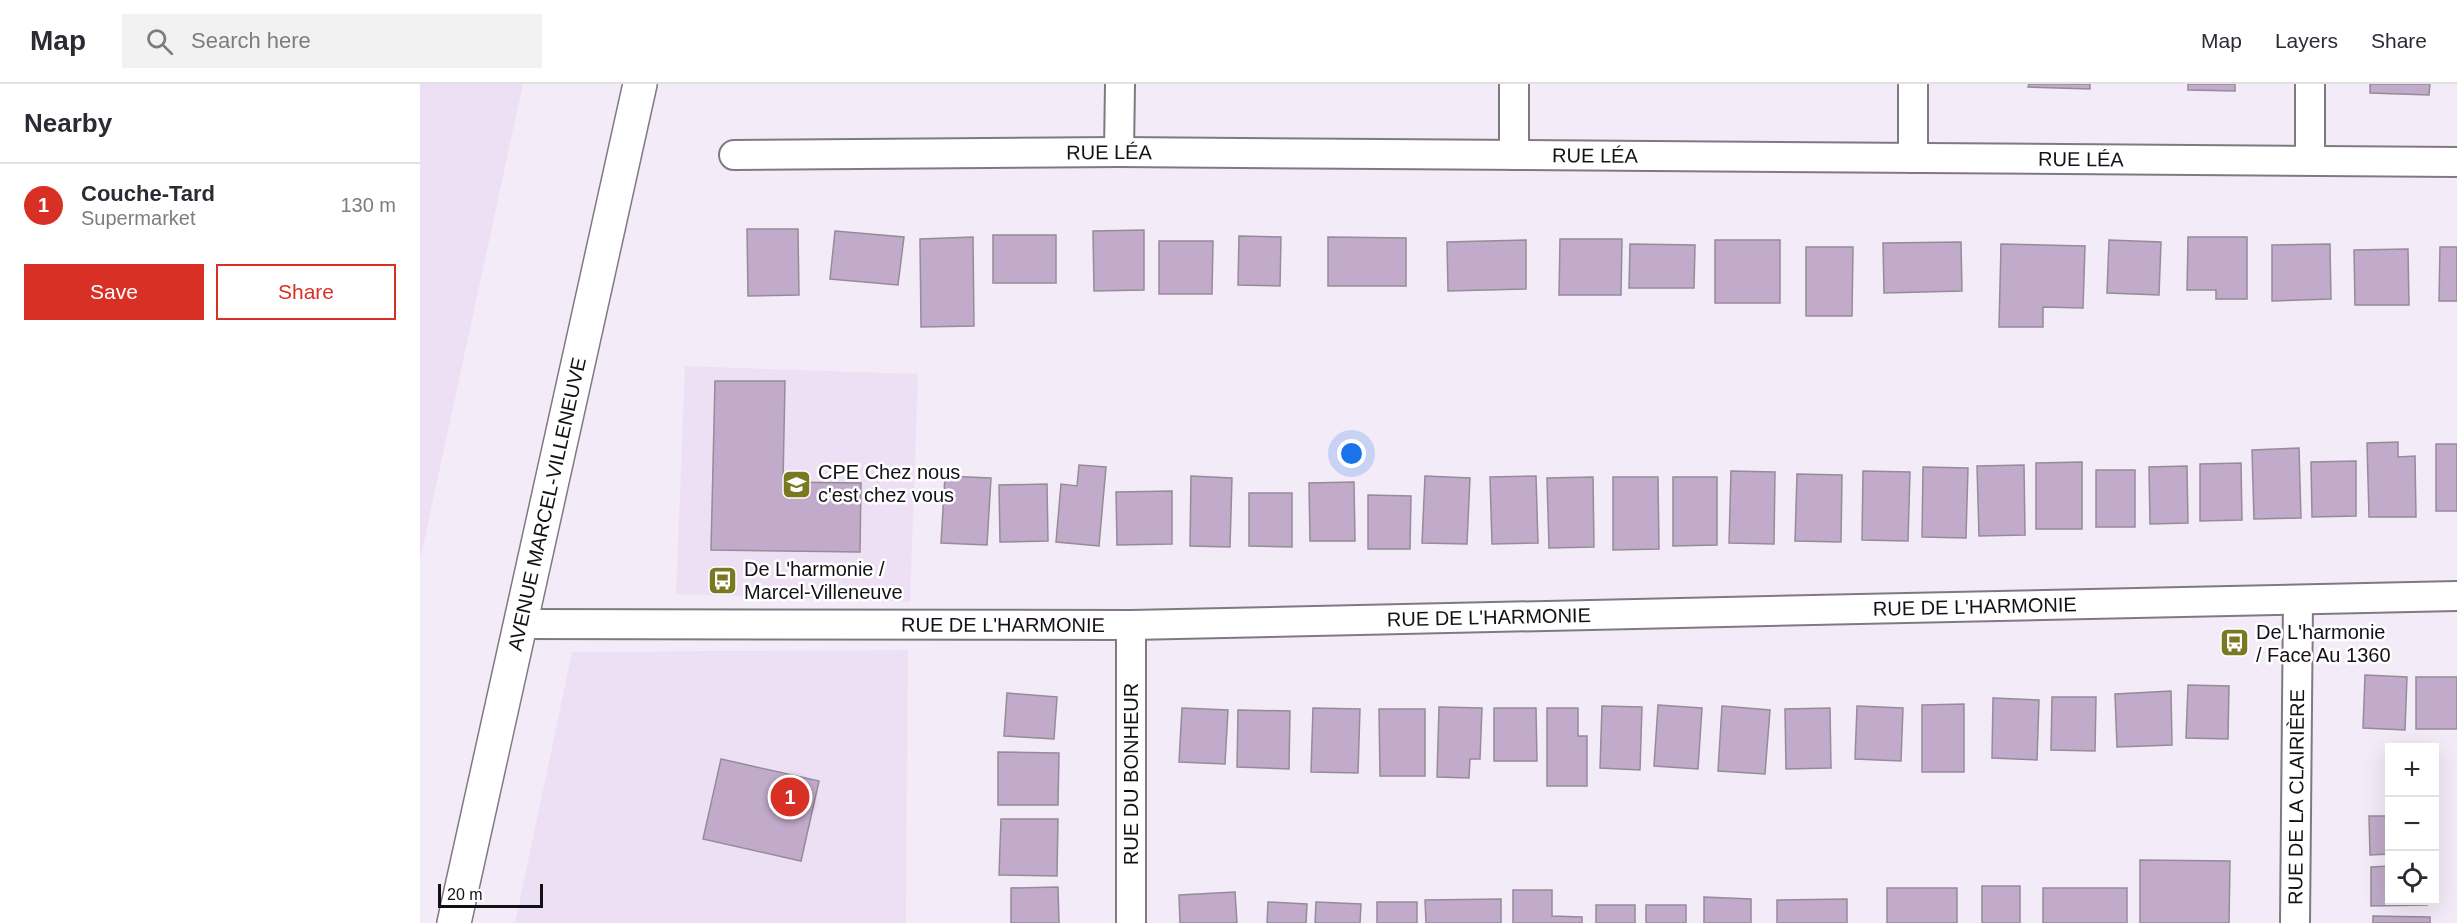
<!DOCTYPE html>
<meta charset="utf-8">
<style>
body{margin:0;font-family:Helvetica,sans-serif;background:#f2f2f3;color:#2b2b33}
.controls{position:absolute;right:18px;bottom:18px;display:grid;overflow:hidden;border-radius:0px;box-shadow:0 6px 24px #0002}
.controls button{width:54px;height:54px;display:grid;place-items:center;padding:0;border:0;border-bottom:2px solid #e1e1e2;background:#fff;color:#2b2b33;font:30px sans-serif}
.scale{position:absolute;left:18px;bottom:15px;width:105px;box-sizing:border-box;padding-left:6px;border:3px solid #141116;border-top:0;font-size:16px;line-height:21px;white-space:nowrap;color:#141116;-webkit-text-stroke:4px #fff;paint-order:stroke}
.you{position:absolute;left:932px;top:370px;width:21px;height:21px;margin:-15px;border:4px solid #fff;border-radius:50%;background:#1a73e8;box-shadow:0 0 0 9px #1a73e833}
.badge{display:grid;place-items:center;width:39px;height:39px;border-radius:50%;background:#d93025;color:#fff;font-size:20px;font-weight:700}
.pin{position:absolute;translate:-50% -50%;border:3px solid #fff;box-shadow:0 2px 6px #0006}
.list{margin:0;padding:0;list-style:none}
h2{display:flex;justify-content:space-between;align-items:center;height:78px;margin:0;padding:0 24px;font-size:26px}
h2 small{font-size:20px;font-weight:400;color:#7c7c81}
.list li{display:grid;grid-template-columns:39px 1fr auto;gap:18px;align-items:center;box-sizing:border-box;height:84px;padding:0 24px;border-top:2px solid #e1e1e2}
.list b{display:block;font-size:22px;white-space:nowrap}
.list p{margin:0;font-size:20px;white-space:nowrap;color:#7c7c81}
.list em{font-size:20px;font-style:normal;color:#7c7c81}
.actions{display:flex;gap:12px;padding:18px 24px}
.actions a{flex:1;padding:14px 0;border:2px solid #d93025;border-radius:0px;text-align:center;font-size:21px;color:#d93025}
.actions .main{background:#d93025;color:#fff}
.icon{flex:none;width:33px;height:33px;fill:none;stroke:currentColor;stroke-width:2;stroke-linecap:round;stroke-linejoin:round}
.map{position:relative;flex:none;width:2037px;height:839px;overflow:hidden}
header{display:flex;align-items:center;gap:36px;box-sizing:border-box;height:84px;padding:0 30px;background:#fff;border-bottom:2px solid #e1e1e2}
header strong{font-size:28px}
nav{display:flex;gap:33px;margin-inline-start:auto;font-size:21px}
.search{width:420px;height:54px;background:#f2f2f3;display:flex;align-items:center;gap:15px;box-sizing:border-box;padding:0 21px;border-radius:0px;color:#7c7c81;font-size:22px}
main{display:flex}
aside{flex:1;background:#fff}
.map>svg:first-child{display:block}
</style>
<header>
<strong>Map</strong>
<div class="search"><svg class="icon" aria-label="search" viewBox="0 0 24 24"><circle cx="10" cy="10" r="6"/><path d="M15 15l6 6"/></svg>Search here</div>
<nav><a>Map</a><a>Layers</a><a>Share</a></nav>
</header>
<main>
<aside>
<h2>Nearby<small></small></h2>
<ul class="list">
<li><span class="badge">1</span><div><b>Couche-Tard</b><p>Supermarket</p></div><em>130 m</em></li>
</ul>
<div class="actions"><a class="main">Save</a><a>Share</a></div>
</aside>
<div class="map">
<svg width="2037" height="839" viewBox="0 0 2037 839">
<rect width="100%" height="100%" fill="#f4ebf8"/>
<g fill="#eee0f4">
<path d="M 0,0 L 103,0 L 0,476 Z"/>
<path d="M 265,282 L 498,290 L 490,518 L 256,510 Z"/>
<path d="M 488,566 L 486,839 L 95,839 L 152,568 Z"/>
</g>
<g fill="#c1aaca" stroke="#958c98" stroke-width="1.5">
<path d="M 1609,0 L 1670,0 L 1670,5 L 1608,3 Z"/>
<path d="M 1768,0 L 1815,0 L 1815,7 L 1768,6 Z"/>
<path d="M 1950,0 L 2010,0 L 2009,11 L 1950,9 Z"/>
<path d="M 327,145 L 378,145 L 379,211 L 328,212 Z"/>
<path d="M 724,146 L 724,206 L 674,207 L 673,147 Z"/>
<path d="M 415,147 L 484,153 L 478,201 L 410,195 Z"/>
<rect x="573" y="151" width="63" height="48"/>
<path d="M 819,152 L 861,153 L 860,202 L 818,201 Z"/>
<path d="M 553,153 L 554,242 L 501,243 L 500,155 Z"/>
<path d="M 908,153 L 986,154 L 986,202 L 908,202 Z"/>
<path d="M 1768,153 L 1827,153 L 1827,215 L 1796,215 L 1796,206 L 1767,206 Z"/>
<path d="M 1140,155 L 1202,155 L 1201,211 L 1139,211 Z"/>
<path d="M 1106,156 L 1106,205 L 1028,207 L 1027,158 Z"/>
<rect x="1295" y="156" width="65" height="63"/>
<path d="M 1689,156 L 1741,158 L 1739,211 L 1687,209 Z"/>
<path d="M 739,157 L 793,157 L 792,210 L 739,210 Z"/>
<path d="M 1541,158 L 1542,207 L 1464,209 L 1463,159 Z"/>
<path d="M 1210,160 L 1275,161 L 1274,204 L 1209,204 Z"/>
<path d="M 1581,160 L 1665,162 L 1663,224 L 1623,223 L 1623,243 L 1579,243 Z"/>
<path d="M 1910,160 L 1911,215 L 1852,217 L 1852,161 Z"/>
<path d="M 1386,163 L 1433,163 L 1432,232 L 1386,232 Z"/>
<path d="M 2020,163 L 2037,163 L 2037,217 L 2019,217 Z"/>
<path d="M 1988,165 L 1989,221 L 1935,221 L 1934,166 Z"/>
<path d="M 295,297 L 365,297 L 363,398 L 441,399 L 440,468 L 291,466 Z"/>
<path d="M 1978,358 L 1978,373 L 1995,372 L 1996,433 L 1949,433 L 1947,359 Z"/>
<rect x="2016" y="360" width="21" height="67"/>
<path d="M 1879,364 L 1881,434 L 1834,435 L 1832,366 Z"/>
<path d="M 1936,377 L 1936,432 L 1892,433 L 1891,378 Z"/>
<path d="M 1662,378 L 1662,445 L 1616,445 L 1616,379 Z"/>
<path d="M 1821,379 L 1822,436 L 1780,437 L 1780,380 Z"/>
<path d="M 659,381 L 686,383 L 679,462 L 636,458 L 641,400 L 657,402 Z"/>
<path d="M 1604,381 L 1605,451 L 1559,452 L 1557,382 Z"/>
<path d="M 1767,382 L 1768,439 L 1730,440 L 1729,383 Z"/>
<path d="M 1503,383 L 1548,384 L 1546,454 L 1502,453 Z"/>
<rect x="1676" y="386" width="39" height="57"/>
<path d="M 1311,387 L 1355,388 L 1354,460 L 1309,459 Z"/>
<path d="M 1443,387 L 1490,388 L 1488,457 L 1442,456 Z"/>
<path d="M 1377,390 L 1422,391 L 1421,458 L 1375,457 Z"/>
<path d="M 525,392 L 571,394 L 567,461 L 521,459 Z"/>
<path d="M 771,392 L 812,394 L 810,463 L 770,462 Z"/>
<path d="M 1005,392 L 1050,394 L 1047,460 L 1002,459 Z"/>
<path d="M 1116,392 L 1118,459 L 1072,460 L 1070,393 Z"/>
<path d="M 1173,393 L 1174,463 L 1129,464 L 1127,394 Z"/>
<path d="M 1193,393 L 1238,393 L 1239,465 L 1193,466 Z"/>
<path d="M 1253,393 L 1297,393 L 1297,461 L 1253,462 Z"/>
<path d="M 934,398 L 935,457 L 890,457 L 889,399 Z"/>
<path d="M 627,400 L 628,457 L 580,458 L 579,401 Z"/>
<path d="M 752,407 L 752,460 L 697,461 L 696,408 Z"/>
<path d="M 829,409 L 872,409 L 872,463 L 829,462 Z"/>
<path d="M 948,411 L 991,412 L 990,465 L 948,465 Z"/>
<path d="M 1945,591 L 1987,593 L 1985,646 L 1943,644 Z"/>
<rect x="1996" y="593" width="41" height="52"/>
<path d="M 1768,601 L 1809,602 L 1808,655 L 1766,654 Z"/>
<path d="M 1751,607 L 1752,661 L 1697,663 L 1695,610 Z"/>
<path d="M 587,609 L 637,613 L 634,655 L 584,652 Z"/>
<path d="M 1632,613 L 1676,613 L 1675,667 L 1631,666 Z"/>
<path d="M 1573,614 L 1619,616 L 1617,676 L 1572,674 Z"/>
<path d="M 1544,620 L 1544,688 L 1502,688 L 1502,621 Z"/>
<path d="M 1238,621 L 1282,624 L 1278,685 L 1234,682 Z"/>
<path d="M 1182,622 L 1222,623 L 1220,686 L 1180,684 Z"/>
<path d="M 1302,622 L 1350,626 L 1345,690 L 1298,687 Z"/>
<path d="M 1437,622 L 1483,624 L 1481,677 L 1435,675 Z"/>
<path d="M 1019,623 L 1062,624 L 1060,675 L 1050,675 L 1049,694 L 1017,693 Z"/>
<path d="M 762,624 L 808,626 L 805,680 L 759,678 Z"/>
<path d="M 893,624 L 940,625 L 938,689 L 891,688 Z"/>
<path d="M 1074,624 L 1116,624 L 1117,677 L 1074,677 Z"/>
<path d="M 1127,624 L 1158,624 L 1158,652 L 1167,652 L 1167,702 L 1127,702 Z"/>
<path d="M 1410,624 L 1411,684 L 1366,685 L 1365,625 Z"/>
<path d="M 959,625 L 1005,625 L 1005,692 L 960,692 Z"/>
<path d="M 818,626 L 870,627 L 869,685 L 817,683 Z"/>
<path d="M 578,668 L 639,669 L 638,721 L 578,721 Z"/>
<path d="M 301,675 L 399,697 L 381,777 L 283,755 Z"/>
<path d="M 1949,732 L 1970,732 L 1970,770 L 1950,771 Z"/>
<path d="M 581,735 L 638,735 L 637,792 L 579,791 Z"/>
<path d="M 1720,776 L 1810,777 L 1809,839 L 1720,839 Z"/>
<path d="M 1970,782 L 1970,816 L 2007,816 L 2007,821 L 1951,822 L 1951,783 Z"/>
<rect x="1562" y="802" width="38" height="37"/>
<path d="M 638,803 L 639,839 L 591,839 L 591,804 Z"/>
<rect x="1467" y="804" width="70" height="35"/>
<rect x="1623" y="804" width="84" height="35"/>
<path d="M 1093,806 L 1132,806 L 1132,832 L 1162,833 L 1162,839 L 1093,839 Z"/>
<path d="M 815,808 L 817,839 L 760,839 L 759,811 Z"/>
<path d="M 1284,813 L 1331,815 L 1331,839 L 1284,839 Z"/>
<path d="M 1081,815 L 1081,839 L 1006,839 L 1005,816 Z"/>
<path d="M 1427,815 L 1427,839 L 1357,839 L 1357,816 Z"/>
<path d="M 848,818 L 887,820 L 886,839 L 847,839 Z"/>
<path d="M 896,818 L 941,820 L 940,839 L 895,839 Z"/>
<rect x="957" y="818" width="40" height="21"/>
<rect x="1176" y="821" width="39" height="18"/>
<rect x="1226" y="821" width="40" height="18"/>
<path d="M 1953,832 L 2010,833 L 2010,839 L 1953,839 Z"/>
</g>
<g fill="none" stroke-linecap="round" stroke-linejoin="round">
<defs>
<g id="street">
<path d="M 699,68 L 700,0"/>
<path id="s1" d="M 314,71 L 699,68 L 2037,78"/>
<path d="M 1094,71 L 1094,0"/>
<path d="M 1493,74 L 1493,0"/>
<path d="M 1890,76 L 1890,0"/>
<path id="s2" d="M 101,540 L 711,541 L 2037,512"/>
<path d="M 711,541 L 711,839"/>
<path id="s3" d="M 1875,839 L 1878,516"/>
</g>
<g id="secondary">
<path id="s4" d="M 34,839 L 220,0"/>
</g>
</defs>
<use href="#street" stroke="#817884" stroke-width="32"/>
<use href="#secondary" stroke="#817884" stroke-width="36"/>
<use href="#street" stroke="#fff" stroke-width="28"/>
<use href="#secondary" stroke="#fff" stroke-width="33"/>
</g>
<defs>
<symbol id="school-square" viewBox="-11 -11 22 22"><rect x="-9" y="-9" width="18" height="18" rx="4" fill="#7a7921" stroke="#fff"/><path d="M0-5L7-2L0 1L-7-2ZM-4 1L0 2.5L4 1V4Q0 6-4 4Z" fill="#fff"/></symbol>
<symbol id="bus-square" viewBox="-11 -11 22 22"><rect x="-9" y="-9" width="18" height="18" rx="4" fill="#7a7921" stroke="#fff"/><path d="M-5-6H5V4H4V6H2V4H-2V6H-4V4H-5ZM-3.5-4V0h7V-4ZM-3.5 1.2v1.5H-2V1.2ZM2 1.2v1.5H3.5V1.2Z" fill="#fff"/></symbol>
</defs>
<g fill-rule="evenodd">
<use href="#school-square" x="360" y="384" width="33" height="33"/>
<use href="#bus-square" x="286" y="480" width="33" height="33"/>
<use href="#bus-square" x="1798" y="542" width="33" height="33"/>
</g>
<g text-anchor="middle" dominant-baseline="central" stroke-width="5" stroke-linejoin="round" paint-order="stroke">
<g font-size="20" fill="#141116" stroke="#fff">
<text stroke="none"><textPath href="#s1" startOffset="375">RUE LÉA</textPath></text>
<text stroke="none"><textPath href="#s1" startOffset="861">RUE LÉA</textPath></text>
<text stroke="none"><textPath href="#s1" startOffset="1347">RUE LÉA</textPath></text>
<text stroke="none"><textPath href="#s4" startOffset="429">AVENUE MARCEL-VILLENEUVE</textPath></text>
<text stroke="none"><textPath href="#s2" startOffset="1454">RUE DE L'HARMONIE</textPath></text>
<text stroke="none"><textPath href="#s2" startOffset="968">RUE DE L'HARMONIE</textPath></text>
<text stroke="none"><textPath href="#s2" startOffset="482">RUE DE L'HARMONIE</textPath></text>
<text transform="translate(711 690) rotate(-90)">RUE DU BONHEUR</text>
<text stroke="none"><textPath href="#s3" startOffset="126">RUE DE LA CLAIRIÈRE</textPath></text>
</g>
<g font-size="20" fill="#141116" stroke="#fff" text-anchor="start">
<text x="398" y="388">CPE Chez nous<tspan x="398" dy="23">c'est chez vous</tspan></text>
<text x="324" y="485">De L'harmonie /<tspan x="324" dy="23">Marcel-Villeneuve</tspan></text>
<text x="1836" y="548">De L'harmonie<tspan x="1836" dy="23">/ Face Au 1360</tspan></text>
</g>
</g>
</svg>
<div class="controls">
<button>+</button>
<button>−</button>
<button><svg class="icon" aria-label="locate" viewBox="0 0 24 24"><circle cx="12" cy="12" r="6"/><path d="M12 2v4M12 18v4M2 12h4M18 12h4"/></svg></button>
</div>
<div class="scale">20 m</div>
<div class="you"></div>
<div class="pin badge" style="left:370px;top:713px">1</div>
</div>
</main>
